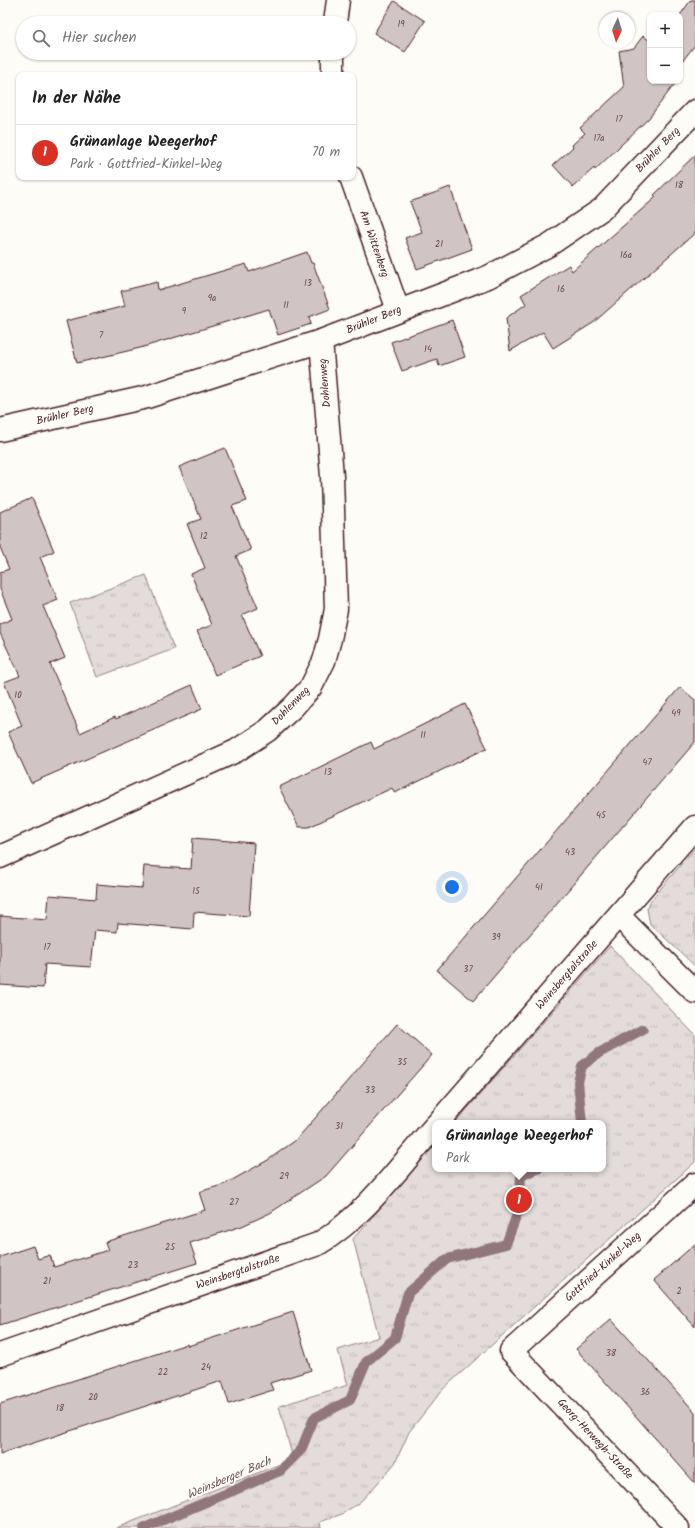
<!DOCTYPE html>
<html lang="de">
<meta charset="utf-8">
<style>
body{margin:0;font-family:Kalam,sans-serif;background:#f2f2f2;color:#222}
.controls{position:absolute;right:12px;top:12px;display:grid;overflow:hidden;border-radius:8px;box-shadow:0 1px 3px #0004}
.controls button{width:36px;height:36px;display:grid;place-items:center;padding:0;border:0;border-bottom:1px solid #e0e0e0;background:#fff;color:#222;font:20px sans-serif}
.compass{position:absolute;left:599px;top:12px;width:36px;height:36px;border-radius:50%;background:#fff;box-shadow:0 1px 3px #0004;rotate:184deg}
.you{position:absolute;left:452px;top:887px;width:14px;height:14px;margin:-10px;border:3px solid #fff;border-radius:50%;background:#1a73e8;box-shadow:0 0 0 6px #1a73e833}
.badge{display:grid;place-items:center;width:26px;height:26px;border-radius:50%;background:#d93025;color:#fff;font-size:13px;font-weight:700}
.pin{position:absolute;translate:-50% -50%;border:2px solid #fff;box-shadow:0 1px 4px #0006}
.popup{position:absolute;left:432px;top:1120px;width:174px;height:52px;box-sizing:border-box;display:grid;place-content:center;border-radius:8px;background:#fff;filter:drop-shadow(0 1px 3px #0005);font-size:13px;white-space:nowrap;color:#767676}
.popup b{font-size:15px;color:#222}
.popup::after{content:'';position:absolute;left:50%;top:100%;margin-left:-8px;border:8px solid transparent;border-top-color:#fff}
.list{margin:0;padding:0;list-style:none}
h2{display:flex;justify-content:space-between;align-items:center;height:52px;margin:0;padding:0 16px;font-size:17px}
h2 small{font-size:13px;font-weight:400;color:#767676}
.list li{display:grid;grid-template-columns:26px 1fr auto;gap:12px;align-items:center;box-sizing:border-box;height:56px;padding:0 16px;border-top:1px solid #e0e0e0}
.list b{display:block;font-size:15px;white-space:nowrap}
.list p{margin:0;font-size:13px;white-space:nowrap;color:#767676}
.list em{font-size:13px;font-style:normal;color:#767676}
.icon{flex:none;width:22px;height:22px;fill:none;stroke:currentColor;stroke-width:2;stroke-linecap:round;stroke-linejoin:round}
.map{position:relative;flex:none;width:695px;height:1528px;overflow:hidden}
.search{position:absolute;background:#fff;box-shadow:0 1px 3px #0004;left:16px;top:16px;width:340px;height:44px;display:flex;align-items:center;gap:10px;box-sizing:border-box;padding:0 14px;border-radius:22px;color:#767676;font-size:15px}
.panel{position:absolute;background:#fff;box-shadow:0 1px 3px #0004;left:16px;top:72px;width:340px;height:108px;border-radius:8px}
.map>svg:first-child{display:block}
</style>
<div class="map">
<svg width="695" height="1528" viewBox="0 0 695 1528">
<defs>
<pattern id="grass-tufts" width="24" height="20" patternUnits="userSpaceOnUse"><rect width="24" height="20" fill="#e3dcda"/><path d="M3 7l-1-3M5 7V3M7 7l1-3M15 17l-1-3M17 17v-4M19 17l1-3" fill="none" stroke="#c4bcbb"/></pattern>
</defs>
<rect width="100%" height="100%" fill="#fdfcf7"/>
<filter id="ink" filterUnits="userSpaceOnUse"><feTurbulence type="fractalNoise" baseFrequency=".025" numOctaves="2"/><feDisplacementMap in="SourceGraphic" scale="8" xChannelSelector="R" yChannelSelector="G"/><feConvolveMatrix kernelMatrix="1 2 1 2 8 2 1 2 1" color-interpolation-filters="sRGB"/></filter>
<g filter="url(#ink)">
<g fill="url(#grass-tufts)" stroke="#967e82">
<path d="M 146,575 L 174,649 L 97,677 L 70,603 Z"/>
<path d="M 695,848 L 695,966 L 650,924 L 647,909 L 651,900 Z"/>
<path d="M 610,946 L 695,1035 L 695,1162 L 443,1389 L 409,1432 L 395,1463 L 376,1485 L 360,1502 L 342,1514 L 320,1522 L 321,1528 L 116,1528 L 293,1459 L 279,1406 L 348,1385 L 338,1350 L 379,1337 L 353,1239 L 435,1145 L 435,1169 L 603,1169 L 603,1123 L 455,1123 Z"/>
</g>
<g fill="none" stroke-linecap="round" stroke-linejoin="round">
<g stroke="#91777b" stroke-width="10">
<path d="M 582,1123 L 578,1082 L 582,1066 L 599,1053 L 643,1029"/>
<path d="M 144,1528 L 280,1471 L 301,1450 L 314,1418 L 350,1400 L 366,1362 L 395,1338 L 408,1293 L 447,1259 L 506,1244 L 519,1209 L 521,1176 L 538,1169"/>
</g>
</g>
<g fill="#d0c5c4" stroke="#4a1f2b">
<path d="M 691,0 L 695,0 L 695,45 L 680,64 L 680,15 Z"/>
<path d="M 394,1 L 425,21 L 405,52 L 374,33 Z"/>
<path d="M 643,36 L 650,41 L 650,81 L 677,81 L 649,118 L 595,170 L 594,168 L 573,187 L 553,165 L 573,147 L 572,145 L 585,133 L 580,128 L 624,87 L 619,51 L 634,48 Z"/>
<path d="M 695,155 L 695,233 L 593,323 L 553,348 L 543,332 L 510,351 L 506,318 L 526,304 L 521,295 L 569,265 L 572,271 L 656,197 L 654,195 Z"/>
<path d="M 450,187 L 472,249 L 417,269 L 405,238 L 422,232 L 410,202 Z"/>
<path d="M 307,252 L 311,263 L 313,263 L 330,309 L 309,317 L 311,324 L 278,335 L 269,309 L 140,348 L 77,363 L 66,321 L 125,306 L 121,291 L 157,282 L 158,290 L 246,264 L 249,272 Z"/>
<path d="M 452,320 L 465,357 L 439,366 L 437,359 L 402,371 L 391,342 Z"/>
<path d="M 225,448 L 247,501 L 232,506 L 251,550 L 236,556 L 258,608 L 242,615 L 260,656 L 215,675 L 197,631 L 212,625 L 191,574 L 205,568 L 187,524 L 201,519 L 179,467 Z"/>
<path d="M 32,498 L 54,551 L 40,557 L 58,600 L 43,606 L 65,658 L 50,664 L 80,733 L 115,717 L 116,719 L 192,685 L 202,709 L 31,783 L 8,732 L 22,726 L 4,682 L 20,676 L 0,633 L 0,624 L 12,619 L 0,589 L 0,572 L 9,569 L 0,547 L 0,512 Z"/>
<path d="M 680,687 L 695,700 L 695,742 L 473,1001 L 437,970 Z"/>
<path d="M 465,704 L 487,748 L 395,793 L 392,788 L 309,827 L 299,827 L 279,787 L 371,742 L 374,749 Z"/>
<path d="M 193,838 L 254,843 L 249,916 L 194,912 L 193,929 L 118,923 L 117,932 L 95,930 L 91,967 L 45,964 L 43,988 L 0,985 L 0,916 L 47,920 L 49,895 L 96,899 L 97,884 L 142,888 L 144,866 L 191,869 Z"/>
<path d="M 397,1024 L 432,1055 L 326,1176 L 270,1213 L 242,1226 L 190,1243 L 197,1263 L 0,1325 L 0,1257 L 33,1246 L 38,1259 L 50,1255 L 54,1267 L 108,1250 L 105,1242 L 205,1210 L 199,1192 L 225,1184 L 268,1160 L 296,1140 Z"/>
<path d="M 695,1244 L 695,1327 L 654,1280 Z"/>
<path d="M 293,1312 L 311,1370 L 270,1383 L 273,1390 L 229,1404 L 222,1381 L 0,1454 L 0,1404 L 187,1344 L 188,1346 Z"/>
<path d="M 611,1319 L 695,1412 L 695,1483 L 576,1349 Z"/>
</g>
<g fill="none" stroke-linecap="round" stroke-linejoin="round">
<defs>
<g id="street">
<path d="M 335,23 L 338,0"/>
<path d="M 333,53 L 333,75"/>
<path d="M 351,177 L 398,310"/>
<path d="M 0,430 L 147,397 L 321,341 L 488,277 L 549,245 L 602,209 L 695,111"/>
<path d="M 0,857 L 236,751 L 268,730 L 293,707 L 311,687 L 324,661 L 330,639 L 336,609 L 332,476 L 321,341"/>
<path d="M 619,916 L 695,992"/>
<path d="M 438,1123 L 695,827"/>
<path d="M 0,1355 L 318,1244 C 365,1216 399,1167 435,1126"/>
<path d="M 678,1528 L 511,1351 L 695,1184"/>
</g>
</defs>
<use href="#street" stroke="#4a1f2b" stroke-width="25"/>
<use href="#street" stroke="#fdfcf7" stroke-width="22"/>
</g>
</g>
<g text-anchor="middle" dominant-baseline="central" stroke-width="4" stroke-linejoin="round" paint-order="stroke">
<g font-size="9" fill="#6c4851">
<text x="401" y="24">19</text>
<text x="619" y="119">17</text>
<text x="599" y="138">17a</text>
<text x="679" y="185">18</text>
<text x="439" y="244">21</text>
<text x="626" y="255">16a</text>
<text x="308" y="283">13</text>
<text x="561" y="289">16</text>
<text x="212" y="298">9a</text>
<text x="286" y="305">11</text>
<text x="184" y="311">9</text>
<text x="101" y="335">7</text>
<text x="428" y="349">14</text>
<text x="204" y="536">12</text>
<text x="18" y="695">10</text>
<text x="676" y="713">49</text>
<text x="423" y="735">11</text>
<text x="647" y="762">47</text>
<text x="328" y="772">13</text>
<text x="601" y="815">45</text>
<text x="570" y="852">43</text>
<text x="539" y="887">41</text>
<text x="196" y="891">15</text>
<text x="496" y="937">39</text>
<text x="47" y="947">17</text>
<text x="468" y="969">37</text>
<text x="402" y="1062">35</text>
<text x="370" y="1090">33</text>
<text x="339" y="1126">31</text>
<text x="284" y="1176">29</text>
<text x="234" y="1202">27</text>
<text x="170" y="1247">25</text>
<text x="133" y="1265">23</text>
<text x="47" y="1281">21</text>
<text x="679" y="1291">2</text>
<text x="611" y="1353">38</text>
<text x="206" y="1367">24</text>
<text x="163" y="1372">22</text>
<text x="645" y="1392">36</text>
<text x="93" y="1397">20</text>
<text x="60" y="1408">18</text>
</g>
<g font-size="11" fill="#4a1f2b" stroke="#fdfcf7">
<text transform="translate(658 150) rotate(-46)">Brühler Berg</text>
<text transform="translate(374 244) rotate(71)">Am Wittenberg</text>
<text transform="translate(374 320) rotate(-22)">Brühler Berg</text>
<text transform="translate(325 383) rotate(-95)">Dohlenweg</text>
<text transform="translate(65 415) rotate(-13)">Brühler Berg</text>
<text transform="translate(291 706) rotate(-46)">Dohlenweg</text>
<text transform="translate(567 975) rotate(-49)">Weinsbergtalstraße</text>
<text transform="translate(603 1267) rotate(-42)">Gottfried-Kinkel-Weg</text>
<text transform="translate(238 1272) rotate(-19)">Weinsbergtalstraße</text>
<text transform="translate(595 1439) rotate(47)">Georg-Herwegh-Straße</text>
</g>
<g font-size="12" font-style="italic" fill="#73525a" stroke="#fdfcf7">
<text transform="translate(229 1478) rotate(-23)">Weinsberger Bach</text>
</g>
</g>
</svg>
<div class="controls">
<button>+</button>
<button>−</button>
</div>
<svg class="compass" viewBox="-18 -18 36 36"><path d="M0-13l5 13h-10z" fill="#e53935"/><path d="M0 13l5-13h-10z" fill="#767676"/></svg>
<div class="you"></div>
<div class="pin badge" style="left:519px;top:1200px">1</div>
<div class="popup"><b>Grünanlage Weegerhof</b>Park</div>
<div class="search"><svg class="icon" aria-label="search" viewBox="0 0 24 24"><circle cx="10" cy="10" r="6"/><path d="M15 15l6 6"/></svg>Hier suchen</div>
<section class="panel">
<h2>In der Nähe<small></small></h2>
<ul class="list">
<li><span class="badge">1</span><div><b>Grünanlage Weegerhof</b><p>Park · Gottfried-Kinkel-Weg</p></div><em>70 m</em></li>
</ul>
</section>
</div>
